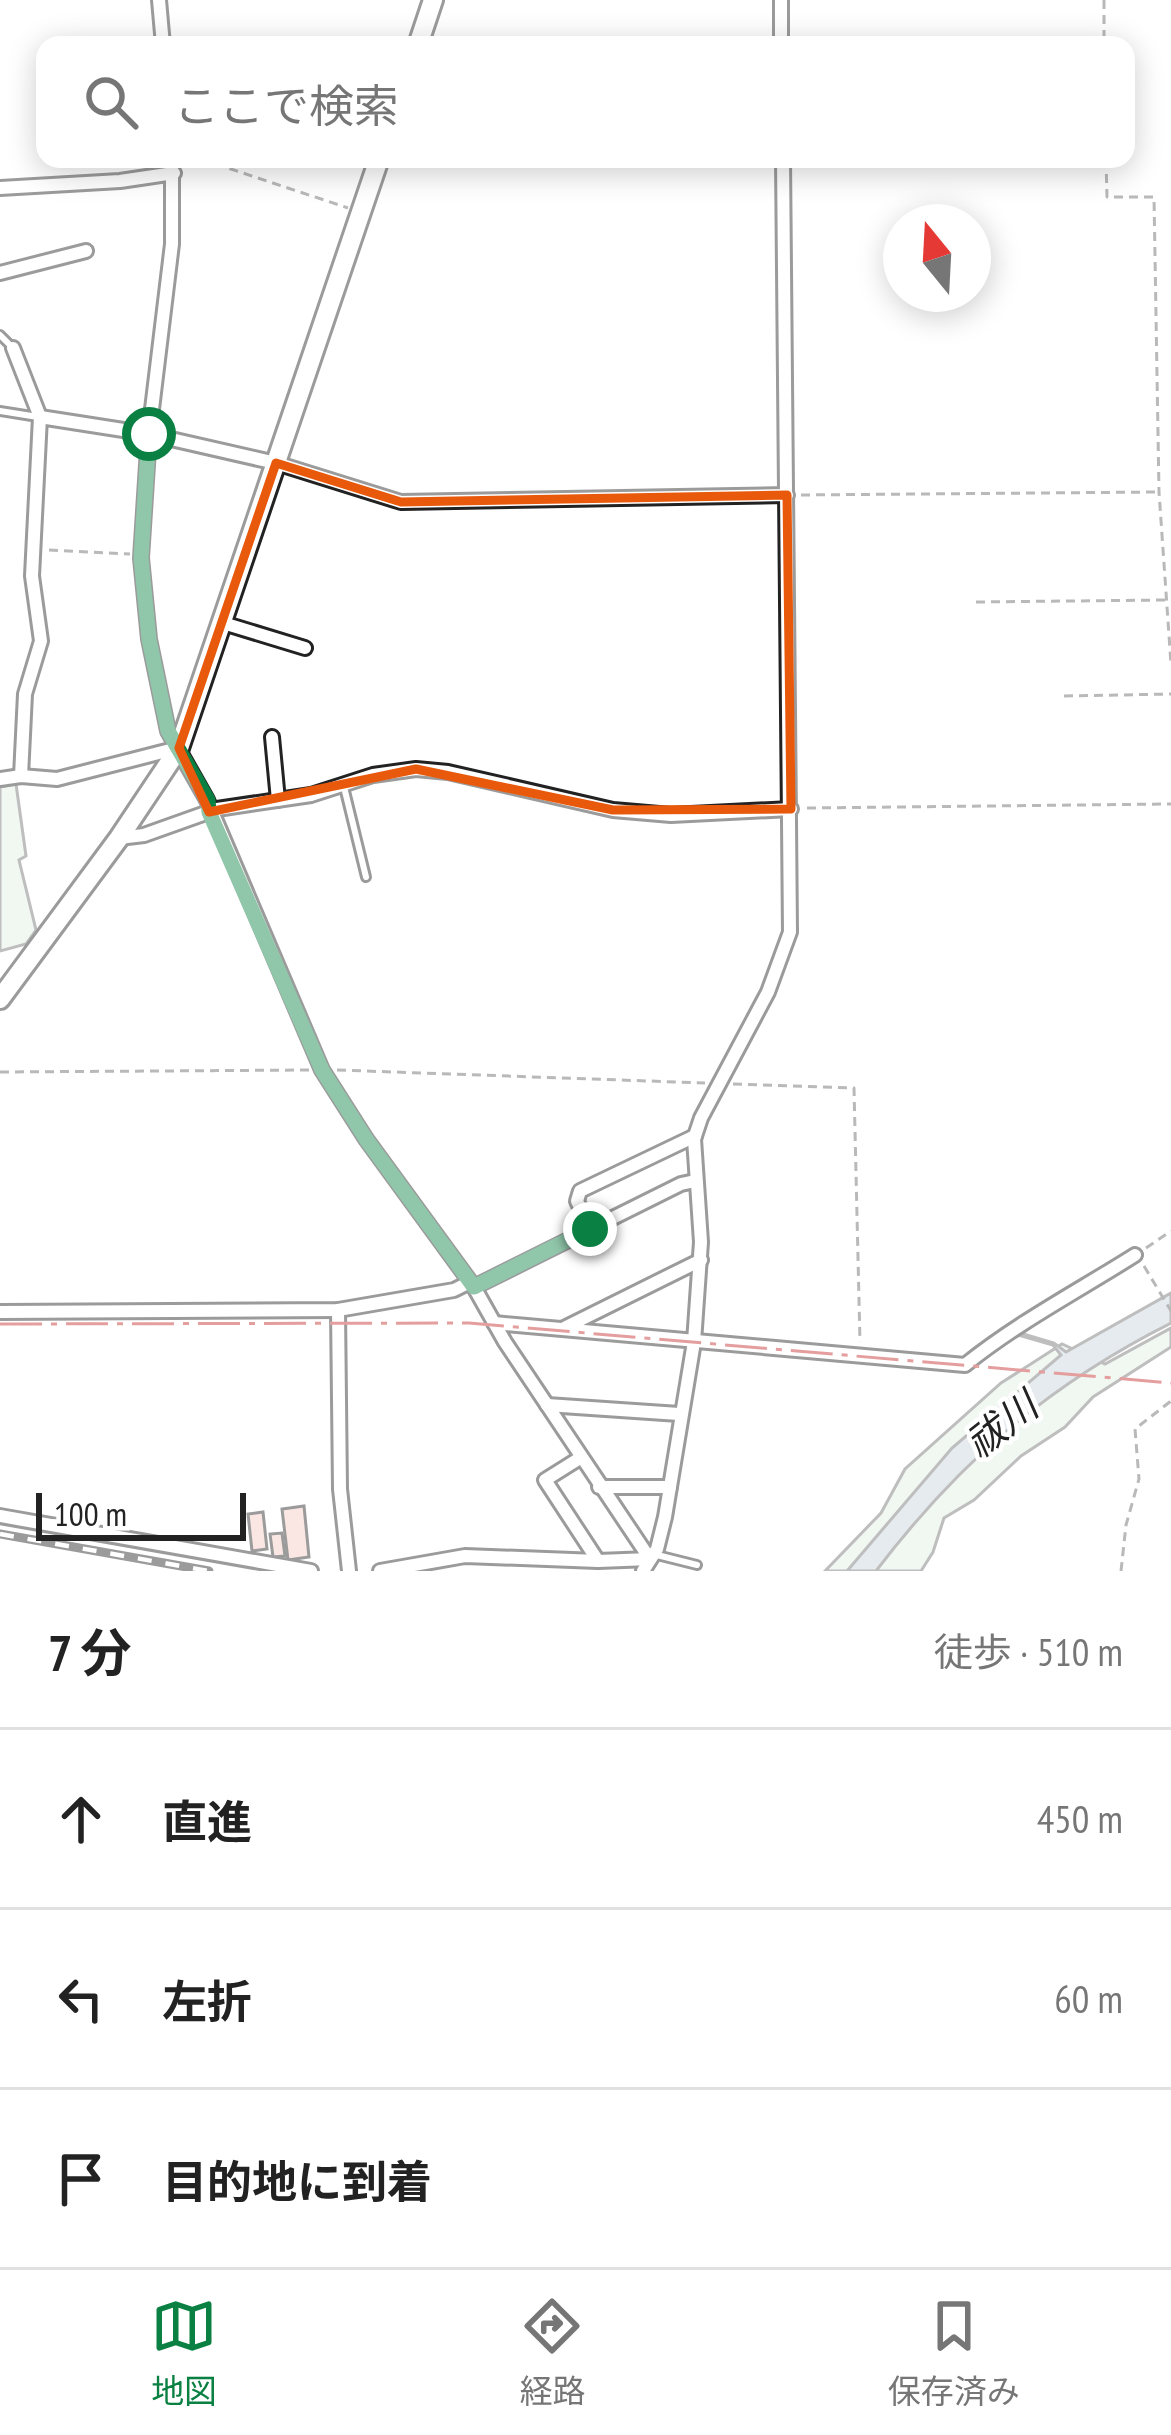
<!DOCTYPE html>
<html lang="ja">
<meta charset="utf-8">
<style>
body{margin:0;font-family:"PT Sans Narrow","Noto Sans JP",sans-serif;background:#f2f2f2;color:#222}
.compass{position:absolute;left:883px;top:204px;width:108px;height:108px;border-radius:50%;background:#fff;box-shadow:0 6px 30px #0003;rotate:342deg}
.scale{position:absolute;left:36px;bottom:30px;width:210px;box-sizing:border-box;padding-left:12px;border:6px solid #222;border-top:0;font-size:33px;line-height:42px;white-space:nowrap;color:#222;-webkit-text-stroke:9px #fff;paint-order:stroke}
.stop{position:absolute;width:36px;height:36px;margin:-27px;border:9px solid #0b8043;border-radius:50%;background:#fff}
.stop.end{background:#0b8043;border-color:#fff;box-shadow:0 3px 12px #0008}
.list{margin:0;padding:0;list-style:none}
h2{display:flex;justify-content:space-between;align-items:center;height:156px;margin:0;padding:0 48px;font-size:51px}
h2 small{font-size:39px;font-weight:400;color:#767676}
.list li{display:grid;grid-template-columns:78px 1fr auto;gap:36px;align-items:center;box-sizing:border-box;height:180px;padding:0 48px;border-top:3px solid #e0e0e0}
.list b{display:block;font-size:45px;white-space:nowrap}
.list em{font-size:39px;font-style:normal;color:#767676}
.icon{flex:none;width:66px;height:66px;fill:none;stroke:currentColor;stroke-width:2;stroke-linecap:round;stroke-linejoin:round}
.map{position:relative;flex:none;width:1171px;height:1571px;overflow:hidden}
.search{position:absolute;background:#fff;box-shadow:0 6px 30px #0003;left:36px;right:36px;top:36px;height:132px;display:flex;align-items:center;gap:30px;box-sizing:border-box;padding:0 42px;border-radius:24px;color:#767676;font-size:45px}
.sheet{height:696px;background:#fff}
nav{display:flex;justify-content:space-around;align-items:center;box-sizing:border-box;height:168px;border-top:3px solid #e0e0e0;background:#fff;font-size:33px;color:#767676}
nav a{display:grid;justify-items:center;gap:6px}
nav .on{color:#0b8043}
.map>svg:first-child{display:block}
</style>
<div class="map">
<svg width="1171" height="1571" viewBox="0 0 1171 1571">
<rect width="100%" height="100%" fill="#fff"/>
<g fill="#e0efe3" stroke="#6f6f6f" stroke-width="3">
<path d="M 16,784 L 26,856 L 19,860 L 36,930 L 26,944 L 0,951 L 0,787 Z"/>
<path d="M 1171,1328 L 1171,1347 L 1093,1397 L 1065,1427 L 1021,1456 L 974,1500 L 944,1518 L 933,1552 L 921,1571 L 825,1571 L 881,1513 L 905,1469 L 1001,1383 L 1062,1344 L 1105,1364 Z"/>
</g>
<path fill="#c7d3dd" stroke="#6f6f6f" stroke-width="3" d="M 1171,1293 L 1171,1323 C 1048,1385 959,1462 876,1571 L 847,1571 L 952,1448 L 1061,1355 L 1053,1345 L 1018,1335 L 1020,1333 L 1054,1343 L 1066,1352 Z"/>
<g fill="#f3c9c0" stroke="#222" stroke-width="3">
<path d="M 304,1506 L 309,1557 L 288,1560 L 282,1509 Z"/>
<path d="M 263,1512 L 267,1549 L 252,1551 L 248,1514 Z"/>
<path d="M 282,1533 L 285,1556 L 273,1557 L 270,1534 Z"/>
</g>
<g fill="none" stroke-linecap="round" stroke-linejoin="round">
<defs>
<g id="lane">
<path d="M 0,335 L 13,348"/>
<path d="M 0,411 L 38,417"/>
<path d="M 344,787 L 366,877"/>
<path d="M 657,1555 L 697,1565"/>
</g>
<g id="street">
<path d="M 159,0 L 163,45"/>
<path d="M 781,0 L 781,45"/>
<path d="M 172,159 L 172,244 L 149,434 L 141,558 L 149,639 L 168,731 L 207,800 L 322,1070 L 366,1139 L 474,1287 L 505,1342 L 650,1559"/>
<path d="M 0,188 L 120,181 L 174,173"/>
<path d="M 0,273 L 86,251"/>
<path d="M 13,348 L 40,417 L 32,576 L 41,641 L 25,694 L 21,776"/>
<path d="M 40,417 L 149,434 L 276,463 L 401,502 L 787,495"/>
<path d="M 223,623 L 305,648"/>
<path d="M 272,737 L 278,800"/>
<path d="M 0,779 L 21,776 L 57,779 L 178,748"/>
<path d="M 119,838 L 144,835 L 217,809 L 311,795 L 373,775 L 416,769 L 448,772 L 613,810 L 671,815 L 791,809"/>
<path d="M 590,1229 L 577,1201 L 580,1191 L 695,1136"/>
<path d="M 474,1287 L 681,1184 L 695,1181"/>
<path d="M 338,1310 L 340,1489 L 349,1571"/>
<path d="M 0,1312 L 338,1310 L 454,1290 L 470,1282"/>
<path d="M 494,1323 L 965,1365 C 1017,1323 1078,1291 1135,1255"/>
<path d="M 564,1328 L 701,1260"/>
<path d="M 547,1405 L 679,1414"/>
<path d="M 580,1458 L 545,1480 L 598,1561"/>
<path d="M 599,1487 L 670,1487"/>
<path d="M 0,1516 L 311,1571"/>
<path d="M 380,1571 L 465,1556 L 598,1561 L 650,1559"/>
<path d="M 643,1571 L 657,1549 L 665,1517 L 694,1342 L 701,1242 L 694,1139 L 701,1118 L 768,992 L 790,932 L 783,159"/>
</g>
<g id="secondary">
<path d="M 418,45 L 433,0"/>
<path d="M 0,999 L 119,838 L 179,748 L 379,159"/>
</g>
</defs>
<use href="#lane" stroke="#222" stroke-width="12"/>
<use href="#street" stroke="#222" stroke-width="18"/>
<use href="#secondary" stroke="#222" stroke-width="24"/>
<g stroke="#646464" stroke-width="3" stroke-dasharray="9 6" stroke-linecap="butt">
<path d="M 1104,0 L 1104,45"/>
<path d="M 201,159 L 348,208"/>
<path d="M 1106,159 L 1107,197 L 1154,197 L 1159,492 L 1171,664"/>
<path d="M 801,495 L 1158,492"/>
<path d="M 49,550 L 130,554"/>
<path d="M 976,602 L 1165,600"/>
<path d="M 1064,696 L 1171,694"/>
<path d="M 807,808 L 1171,804"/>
<path d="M 337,1070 L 705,1083"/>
<path d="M 0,1072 L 310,1070"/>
<path d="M 733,1084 L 854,1088 L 860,1342"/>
<path d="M 1146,1248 L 1171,1231"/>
<path d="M 1144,1266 L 1171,1311"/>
<path d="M 1121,1571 L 1126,1525 L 1139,1479 L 1135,1429 L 1171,1401"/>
</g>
<use href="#lane" stroke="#fff" stroke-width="6"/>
<use href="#street" stroke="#fff" stroke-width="12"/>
<use href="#secondary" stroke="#fff" stroke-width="18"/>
<defs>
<path id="rail" d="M 0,1534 L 209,1571"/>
</defs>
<use href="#rail" stroke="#222" stroke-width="9"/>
<use href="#rail" stroke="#fff" stroke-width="4.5" stroke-dasharray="14" stroke-linecap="butt"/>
<path stroke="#c62828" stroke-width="3" stroke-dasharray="42 9 6 9" stroke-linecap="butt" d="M 0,1324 L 469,1323 L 1171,1383"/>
</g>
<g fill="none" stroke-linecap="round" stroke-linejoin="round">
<path stroke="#0b8043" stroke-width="15" d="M 149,434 L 141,558 L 149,639 L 168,731 L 208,800 L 209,812 L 322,1070 L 366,1139 L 474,1287 L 590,1229"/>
</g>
<path d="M0 0H1171V1571H0ZM 276,463 L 401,502 L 787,495 L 791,809 L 613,810 L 416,769 L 209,812 L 179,748 Z" fill="#fff" fill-opacity=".55" fill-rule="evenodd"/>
<path fill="none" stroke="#e8590c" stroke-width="9" stroke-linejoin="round" d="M 276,463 L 401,502 L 787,495 L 791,809 L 613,810 L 416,769 L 209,812 L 179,748 Z"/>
<g text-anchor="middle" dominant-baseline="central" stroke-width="9" stroke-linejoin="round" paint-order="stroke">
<g font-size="39" font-style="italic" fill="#222" stroke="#fff">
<text transform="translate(1001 1424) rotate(-38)">祓川</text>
</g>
</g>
</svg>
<svg class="compass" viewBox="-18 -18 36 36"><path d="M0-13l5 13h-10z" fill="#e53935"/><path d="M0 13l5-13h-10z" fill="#767676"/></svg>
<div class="scale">100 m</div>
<div class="stop" style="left:149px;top:434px"></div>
<div class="stop end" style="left:590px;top:1229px"></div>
<div class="search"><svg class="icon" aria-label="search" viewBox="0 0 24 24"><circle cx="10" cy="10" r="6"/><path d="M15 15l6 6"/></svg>ここで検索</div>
</div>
<section class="sheet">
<h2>7 分<small>徒歩 · 510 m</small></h2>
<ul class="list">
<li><svg class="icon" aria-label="ahead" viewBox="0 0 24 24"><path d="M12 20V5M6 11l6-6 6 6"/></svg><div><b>直進</b></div><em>450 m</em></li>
<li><svg class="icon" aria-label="left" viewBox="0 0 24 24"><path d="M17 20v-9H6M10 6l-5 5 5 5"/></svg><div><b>左折</b></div><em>60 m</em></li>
<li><svg class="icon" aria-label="arrive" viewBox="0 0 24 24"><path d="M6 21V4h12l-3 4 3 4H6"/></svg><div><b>目的地に到着</b></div></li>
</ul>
</section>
<nav>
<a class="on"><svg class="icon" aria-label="map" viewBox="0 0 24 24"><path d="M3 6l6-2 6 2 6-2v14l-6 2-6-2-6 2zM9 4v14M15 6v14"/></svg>地図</a>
<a><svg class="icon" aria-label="directions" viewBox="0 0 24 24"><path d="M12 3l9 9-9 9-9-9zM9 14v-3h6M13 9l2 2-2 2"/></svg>経路</a>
<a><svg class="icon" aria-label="saved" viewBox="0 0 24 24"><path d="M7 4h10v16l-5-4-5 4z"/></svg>保存済み</a>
</nav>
